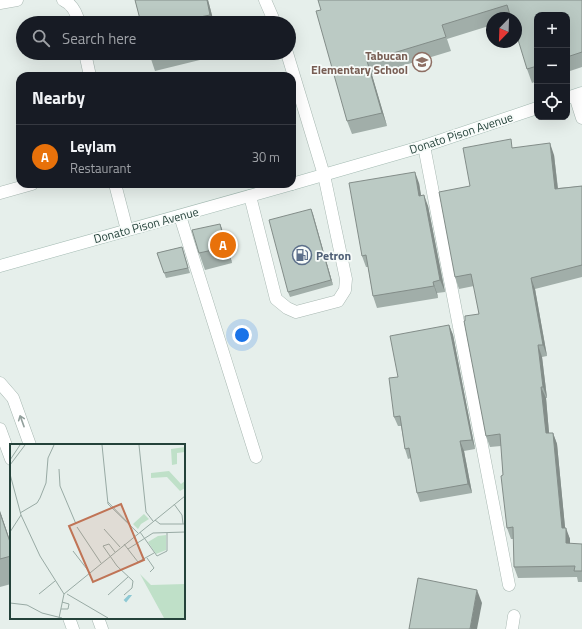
<!DOCTYPE html>
<meta charset="utf-8">
<style>
body{margin:0;font-family:"Titillium Web",sans-serif;background:#20242c;color:#f1f3f6}
.controls{position:absolute;right:12px;top:12px;display:grid;overflow:hidden;border-radius:8px;box-shadow:0 4px 16px #0002}
.controls button{width:36px;height:36px;display:grid;place-items:center;padding:0;border:0;border-bottom:1px solid #363941;background:#171b24;color:#f1f3f6;font:20px sans-serif}
.compass{position:absolute;left:486px;top:12px;width:36px;height:36px;border-radius:50%;background:#171b24;box-shadow:0 4px 16px #0002;rotate:203deg}
.you{position:absolute;left:242px;top:335px;width:14px;height:14px;margin:-10px;border:3px solid #fff;border-radius:50%;background:#1a73e8;box-shadow:0 0 0 6px #1a73e833}
.badge{display:grid;place-items:center;width:26px;height:26px;border-radius:50%;background:#0b8043;color:#fff;font-size:13px;font-weight:700}
.pin{position:absolute;translate:-50% -50%;border:2px solid #fff;box-shadow:0 1px 4px #0006}
.list{margin:0;padding:0;list-style:none}
h2{display:flex;justify-content:space-between;align-items:center;height:52px;margin:0;padding:0 16px;font-size:17px}
h2 small{font-size:13px;font-weight:400;color:#9ea1a6}
.list li{display:grid;grid-template-columns:26px 1fr auto;gap:12px;align-items:center;box-sizing:border-box;height:64px;padding:0 16px;border-top:1px solid #363941}
.list b{display:block;font-size:15px;white-space:nowrap}
.list p{margin:0;font-size:13px;white-space:nowrap;color:#9ea1a6}
.list em{font-size:13px;font-style:normal;color:#9ea1a6}
.icon{flex:none;width:22px;height:22px;fill:none;stroke:currentColor;stroke-width:2;stroke-linecap:round;stroke-linejoin:round}
.map{position:relative;flex:none;width:582px;height:629px;overflow:hidden}
.search{position:absolute;background:#171b24;box-shadow:0 4px 16px #0002;left:16px;top:16px;width:280px;height:44px;display:flex;align-items:center;gap:10px;box-sizing:border-box;padding:0 14px;border-radius:22px;color:#9ea1a6;font-size:15px}
.panel{position:absolute;background:#171b24;box-shadow:0 4px 16px #0002;left:16px;top:72px;width:280px;height:116px;border-radius:12px}
.map>svg:first-child{display:block}
</style>
<div class="map">
<svg width="582" height="629" viewBox="0 0 582 629">
<rect width="100%" height="100%" fill="#e6efeb"/>
<g fill="none" stroke-linecap="round" stroke-linejoin="round">
<defs>
<g id="service">
<path d="M 63,0 C 72,4 77,14 79,23"/>
<path d="M 265,0 L 275,23"/>
<path d="M 0,3 L 17,0"/>
<path d="M 85,53 L 90,76"/>
<path d="M 575,96 L 582,118"/>
<path d="M 115,184 L 127,230"/>
<path d="M 0,193 L 32,184"/>
<path d="M 250,196 L 276,299 L 287,308 L 296,312 L 338,301 L 345,290 L 346,279 L 324,175 L 287,53"/>
<path d="M 180,216 L 256,457"/>
<path d="M 0,383 L 13,398 L 30,445"/>
<path d="M 0,429 L 11,459"/>
<path d="M 69,618 L 73,629"/>
<path d="M 98,618 L 102,629"/>
</g>
<g id="minor">
<path d="M 424,146 L 509,585"/>
<path d="M 512,629 L 514,616"/>
</g>
<g id="secondary">
<path d="M 567,98 L 582,93"/>
<path d="M 292,184 L 424,146 L 537,108"/>
<path d="M 0,266 L 292,184"/>
</g>
</defs>
<use href="#service" stroke="#a8b8b2" stroke-width="13"/>
<use href="#minor" stroke="#a8b8b2" stroke-width="13"/>
<use href="#secondary" stroke="#a4bbb3" stroke-width="13"/>
<use href="#service" stroke="#fff" stroke-width="12"/>
<use href="#minor" stroke="#fff" stroke-width="12"/>
<use href="#secondary" stroke="#fff" stroke-width="12"/>
</g>
<g fill="#a1aea9">
<path d="M 135,0 L 208,0 L 214,23 L 141,23 Z"/>
<path d="M 582,0 L 582,67 L 567,72 L 567,15 L 537,15 L 537,81 L 532,83 L 527,69 L 516,18 L 492,18 L 492,25 L 447,39 L 451,51 L 372,75 L 387,126 L 352,134 L 347,121 L 321,10 Z"/>
<path d="M 149,53 L 211,53 L 212,57 L 155,71 Z"/>
<path d="M 514,148 L 554,155 L 558,188 L 582,186 L 582,277 L 535,289 L 547,356 L 542,357 L 547,398 L 546,398 L 549,433 L 553,433 L 557,444 L 565,528 L 570,539 L 570,544 L 582,544 L 582,582 L 578,582 L 577,577 L 518,578 L 514,567 L 514,539 L 511,539 L 507,528 L 501,446 L 490,447 L 486,436 L 465,321 L 479,314 L 474,286 L 459,289 L 455,277 L 470,186 Z"/>
<path d="M 419,183 L 421,196 L 428,206 L 445,292 L 437,293 L 438,298 L 377,308 L 373,296 L 368,267 L 366,267 L 362,256 Z"/>
<path d="M 311,209 L 333,285 L 290,297 L 288,292 Z"/>
<path d="M 220,224 L 226,240 L 232,263 L 205,270 L 199,253 Z"/>
<path d="M 182,247 L 190,273 L 166,278 L 157,253 Z"/>
<path d="M 449,325 L 453,335 L 475,449 L 464,451 L 472,493 L 420,502 L 417,493 L 411,458 L 408,459 L 405,449 L 401,426 L 398,426 L 394,417 L 398,377 Z"/>
<path d="M 0,511 L 11,544 L 11,584 L 0,587 Z"/>
</g>
<g fill="#838d89">
<path d="M 207,0 L 208,0 L 214,23 L 210,15 Z"/>
<path d="M 367,61 L 372,75 L 387,126 L 382,113 Z"/>
<path d="M 550,143 L 554,155 L 559,200 L 555,189 Z"/>
<path d="M 415,172 L 419,183 L 423,207 L 419,196 Z"/>
<path d="M 424,195 L 428,206 L 445,292 L 440,280 Z"/>
<path d="M 311,209 L 313,214 L 333,285 L 331,280 Z"/>
<path d="M 220,224 L 226,240 L 232,263 L 226,247 Z"/>
<path d="M 531,278 L 535,289 L 547,356 L 543,345 Z"/>
<path d="M 433,282 L 437,293 L 438,298 L 434,286 Z"/>
<path d="M 449,325 L 453,335 L 475,449 L 472,440 Z"/>
<path d="M 538,345 L 542,357 L 547,398 L 543,387 Z"/>
<path d="M 541,387 L 546,398 L 550,444 L 546,433 Z"/>
<path d="M 553,433 L 557,444 L 566,537 L 566,528 L 570,539 L 570,555 L 566,543 L 562,528 Z"/>
<path d="M 460,441 L 464,451 L 472,493 L 468,484 Z"/>
<path d="M 0,511 L 11,544 L 11,545 L 0,513 Z"/>
<path d="M 477,590 L 482,603 L 477,629 L 470,629 Z"/>
</g>
<g fill="#bbcac4" stroke="#838d89">
<path d="M 135,0 L 207,0 L 210,15 L 200,17 L 202,23 L 141,23 Z"/>
<path d="M 318,0 L 582,0 L 582,52 L 567,57 L 567,15 L 537,15 L 537,66 L 527,69 L 516,33 L 516,18 L 511,18 L 507,5 L 442,25 L 446,37 L 367,61 L 382,113 L 347,121 L 316,11 L 321,10 Z"/>
<path d="M 149,53 L 169,53 L 150,58 Z"/>
<path d="M 511,139 L 512,148 L 550,143 L 555,189 L 582,186 L 582,265 L 531,278 L 543,345 L 538,345 L 543,387 L 541,387 L 546,433 L 553,433 L 562,528 L 566,528 L 566,543 L 582,544 L 582,571 L 574,571 L 575,566 L 514,567 L 513,527 L 507,528 L 501,476 L 503,475 L 500,434 L 486,436 L 464,321 L 465,321 L 465,316 L 479,314 L 471,274 L 455,277 L 439,192 L 470,186 L 463,148 Z"/>
<path d="M 415,172 L 419,196 L 424,195 L 440,280 L 433,282 L 434,286 L 373,296 L 366,255 L 362,256 L 349,183 Z"/>
<path d="M 311,209 L 331,280 L 288,292 L 269,220 Z"/>
<path d="M 220,224 L 226,247 L 199,253 L 192,230 Z"/>
<path d="M 182,247 L 188,268 L 164,273 L 157,253 Z"/>
<path d="M 449,325 L 472,440 L 460,441 L 468,484 L 417,493 L 409,448 L 405,449 L 400,416 L 394,417 L 389,378 L 398,377 L 390,336 Z"/>
<path d="M 0,513 L 11,545 L 11,556 L 0,559 Z"/>
<path d="M 418,578 L 477,590 L 470,629 L 409,629 Z"/>
</g>
<defs><path id="oneway-shaft" d="M-6 0H5M1.5-3L5.5 0L1.5 3" fill="none" stroke-width="1.6" stroke-linecap="round" stroke-linejoin="round"/></defs>
<use stroke="#92a09c" href="#oneway-shaft" transform="translate(22 421) rotate(-110)"/>
<defs>
<symbol id="school-ring" viewBox="-11 -11 22 22"><circle r="9.5" fill="#f7fbf9" stroke="#8d6e63" stroke-width="1.5"/><path d="M0-5L7-2L0 1L-7-2ZM-4 1L0 2.5L4 1V4Q0 6-4 4Z" fill="#8d6e63"/></symbol>
<symbol id="fuel-ring" viewBox="-11 -11 22 22"><circle r="9.5" fill="#f7fbf9" stroke="#5c6f8a" stroke-width="1.5"/><path d="M-5.5-6h7V0h2V4h1.3V-2.5L3-4.5l.8-.8L6-3V5H2.5V1h-1V6h-7ZM-4.2-4.7v3.2H.2V-4.7Z" fill="#5c6f8a"/></symbol>
</defs>
<g fill-rule="evenodd">
<use href="#school-ring" x="411" y="51" width="22" height="22"/>
<use href="#fuel-ring" x="291" y="244" width="22" height="22"/>
</g>
<g text-anchor="middle" dominant-baseline="central" stroke-width="3.5" stroke-linejoin="round" paint-order="stroke">
<g font-size="12" font-weight="bold" fill="#785e54" stroke="#f7fbf9" text-anchor="end">
<text x="408" y="55">Tabucan<tspan x="408" dy="14">Elementary School</tspan></text>
</g>
<g font-size="12" fill="#24423a" stroke="#f7fbf9">
<text transform="translate(461 133) rotate(-18)">Donato Pison Avenue</text>
<text transform="translate(146 225) rotate(-15)">Donato Pison Avenue</text>
</g>
<g font-size="12" font-weight="bold" fill="#4e5e75" stroke="#f7fbf9" text-anchor="start">
<text x="316" y="255">Petron</text>
</g>
</g>
<g transform="translate(10 444)">
<rect width="175" height="175" fill="#e6efeb"/>
<path d="M 175,3 L 175,8 L 167,9 L 167,20 L 162,21 L 161,5 ZM 159,27 L 171,40 L 175,37 L 175,44 L 170,47 L 157,33 L 141,34 L 141,29 ZM 134,70 L 139,75 L 131,80 L 128,85 L 123,80 ZM 156,91 L 156,106 L 146,110 L 138,98 L 148,92 ZM 130,130 L 141,141 L 175,140 L 175,174 L 154,174 Z" fill="#bfe0c8"/>
<path fill="none" stroke="#8ec9d4" stroke-width="2" d="M 119,152 L 120,152 L 116,157 L 115,156 Z"/>
<path fill="none" stroke="#98aaa4" stroke-width="1" d="M 92,1 L 98,60 L 128,89M 129,1 L 136,68 L 143,77M 0,16 L 10,1M 0,21 L 15,1M 49,25 L 50,42 L 66,80M 0,30 L 11,71 L 30,112 L 54,150M 98,58 L 121,82M 164,60 L 172,71 L 173,80M 10,69 L 27,59 L 30,54 L 36,39 L 38,14 L 44,1M 145,76 L 150,80 L 175,80M 67,83 L 91,119M 94,85 L 110,103M 0,88 L 11,71M 130,88 L 147,112 L 157,107 L 157,89M 114,100 L 128,118 L 144,109M 118,105 L 143,89 L 175,88M 63,107 L 80,129M 105,108 L 99,100 L 93,102 L 107,122 L 123,137 L 122,144 L 114,151M 137,114 L 144,124 L 140,128M 29,150 L 45,137M 54,150 L 175,52M 57,150 L 98,174M 98,151 L 118,133M 0,159 L 17,161 L 32,169 L 52,174M 51,165 L 58,165 L 59,160 L 52,158M 49,174 L 54,150"/>
<path fill="#c07456" fill-opacity="0.15" stroke="#c07456" stroke-width="2" d="M 111,60 L 134,116 L 83,138 L 59,82 Z"/>
<rect width="175" height="175" fill="none" stroke="#24423a" stroke-width="2"/>
</g>
</svg>
<div class="controls">
<button>+</button>
<button>−</button>
<button><svg class="icon" aria-label="locate" viewBox="0 0 24 24"><circle cx="12" cy="12" r="6"/><path d="M12 2v4M12 18v4M2 12h4M18 12h4"/></svg></button>
</div>
<svg class="compass" viewBox="-18 -18 36 36"><path d="M0-13l5 13h-10z" fill="#e53935"/><path d="M0 13l5-13h-10z" fill="#9ea1a6"/></svg>
<div class="you"></div>
<div class="pin badge" style="left:223px;top:245px;background:#e8710a">A</div>
<div class="search"><svg class="icon" aria-label="search" viewBox="0 0 24 24"><circle cx="10" cy="10" r="6"/><path d="M15 15l6 6"/></svg>Search here</div>
<section class="panel">
<h2>Nearby<small></small></h2>
<ul class="list">
<li><span class="badge" style="background:#e8710a">A</span><div><b>Leylam</b><p>Restaurant</p></div><em>30 m</em></li>
</ul>
</section>
</div>
